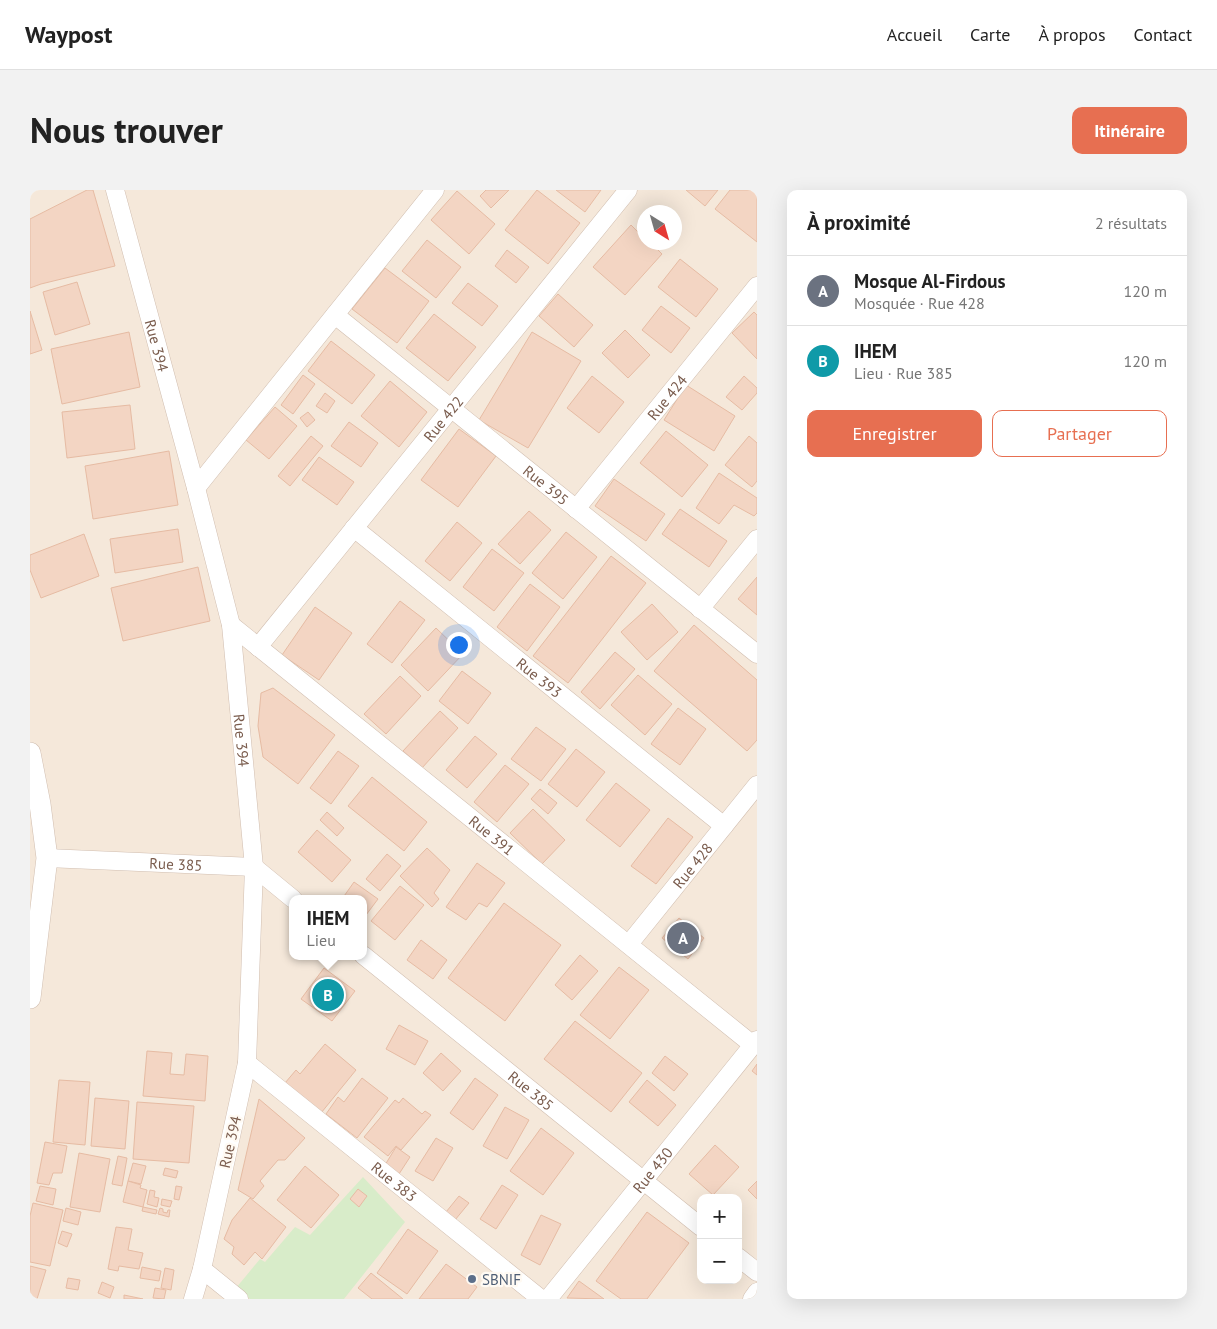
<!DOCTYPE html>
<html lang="fr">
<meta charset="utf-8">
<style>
body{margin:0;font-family:"PT Sans",sans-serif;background:#f2f2f2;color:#222}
.controls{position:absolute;right:15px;bottom:15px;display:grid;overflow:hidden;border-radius:10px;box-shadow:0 5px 20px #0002}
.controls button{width:45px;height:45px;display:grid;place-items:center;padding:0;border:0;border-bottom:1px solid #e0e0e0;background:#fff;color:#222;font:25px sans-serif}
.compass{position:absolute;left:607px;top:15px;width:45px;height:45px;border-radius:50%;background:#fff;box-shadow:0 5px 20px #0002;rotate:143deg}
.you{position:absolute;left:428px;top:454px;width:18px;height:18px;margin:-12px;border:4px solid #fff;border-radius:50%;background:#1a73e8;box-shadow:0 0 0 8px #1a73e833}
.badge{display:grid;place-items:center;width:32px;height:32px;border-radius:50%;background:#e76f51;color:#fff;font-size:16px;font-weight:700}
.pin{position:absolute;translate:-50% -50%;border:2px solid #fff;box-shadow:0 1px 5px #0006}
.popup{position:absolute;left:259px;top:705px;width:78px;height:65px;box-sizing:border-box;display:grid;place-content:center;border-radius:10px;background:#fff;filter:drop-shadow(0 1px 4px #0005);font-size:16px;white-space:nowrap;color:#767676}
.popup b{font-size:19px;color:#222}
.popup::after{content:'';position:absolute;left:50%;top:100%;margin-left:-10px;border:10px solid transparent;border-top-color:#fff}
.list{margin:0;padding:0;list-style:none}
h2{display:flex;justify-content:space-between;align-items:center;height:65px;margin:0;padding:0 20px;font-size:21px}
h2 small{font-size:16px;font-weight:400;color:#767676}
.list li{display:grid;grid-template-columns:32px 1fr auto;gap:15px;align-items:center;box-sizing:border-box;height:70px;padding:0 20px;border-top:1px solid #e0e0e0}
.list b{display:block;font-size:19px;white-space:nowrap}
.list p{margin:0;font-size:16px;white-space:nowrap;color:#767676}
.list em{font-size:16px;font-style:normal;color:#767676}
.actions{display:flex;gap:10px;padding:15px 20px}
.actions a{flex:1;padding:11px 0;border:1px solid #e76f51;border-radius:10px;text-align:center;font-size:18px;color:#e76f51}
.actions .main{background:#e76f51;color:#fff}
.map{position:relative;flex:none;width:727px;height:1109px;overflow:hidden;border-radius:10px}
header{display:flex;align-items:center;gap:30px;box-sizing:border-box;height:70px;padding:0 25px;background:#fff;border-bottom:1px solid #e0e0e0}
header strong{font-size:24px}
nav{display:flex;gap:28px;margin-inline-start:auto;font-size:18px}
.intro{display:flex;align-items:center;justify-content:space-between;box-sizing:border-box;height:120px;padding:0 30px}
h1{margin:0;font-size:35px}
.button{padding:12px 22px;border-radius:10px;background:#e76f51;color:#fff;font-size:18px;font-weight:700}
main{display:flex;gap:30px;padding:0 30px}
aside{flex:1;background:#fff;border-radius:10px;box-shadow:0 5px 20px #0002}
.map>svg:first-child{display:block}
</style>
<header>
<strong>Waypost</strong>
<nav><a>Accueil</a><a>Carte</a><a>À propos</a><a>Contact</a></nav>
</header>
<div class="intro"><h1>Nous trouver</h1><a class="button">Itinéraire</a></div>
<main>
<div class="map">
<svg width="727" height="1109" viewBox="0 0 727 1109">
<rect width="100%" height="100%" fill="#fdf6ec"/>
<path fill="#f5e8da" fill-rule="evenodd" d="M 0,0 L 727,0 L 727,1109 L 0,1109 ZM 614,22 L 644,22 L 644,52 L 614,52 ZM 263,709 L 333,709 L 333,766 L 263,766 ZM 671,1008 L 708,1008 L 708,1090 L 671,1090 Z"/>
<path fill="#d8ecc9" d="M 333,987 L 375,1032 L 314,1109 L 220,1109 L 206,1098 L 230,1069 L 235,1072 L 265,1037 L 280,1045 Z"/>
<g fill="#f3d5c3" stroke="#e6bba3">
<path d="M 57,0 L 63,0 L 85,76 L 11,94 L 0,98 L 0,29 Z"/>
<path d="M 456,0 L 479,0 L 461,18 L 450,6 Z"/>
<path d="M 507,0 L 550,33 L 518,74 L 475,40 Z"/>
<path d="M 526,0 L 571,0 L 555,22 Z"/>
<path d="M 656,0 L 688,0 L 675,16 Z"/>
<path d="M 700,0 L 727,0 L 727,52 L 685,19 Z"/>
<path d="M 427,1 L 465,34 L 439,64 L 401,30 Z"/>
<path d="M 601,35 L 614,48 L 614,52 L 620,52 L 632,64 L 595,105 L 563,77 Z"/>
<path d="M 397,50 L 431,77 L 406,108 L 372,81 Z"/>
<path d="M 477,60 L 499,77 L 486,93 L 465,76 Z"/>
<path d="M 650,69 L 688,99 L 666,127 L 628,97 Z"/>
<path d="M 355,78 L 399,111 L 367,153 L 322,119 Z"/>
<path d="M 47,92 L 60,134 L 25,145 L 13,102 Z"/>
<path d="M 438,93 L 468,116 L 452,136 L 422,113 Z"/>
<path d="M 528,104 L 563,135 L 544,157 L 509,126 Z"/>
<path d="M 631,116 L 660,138 L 641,163 L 612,140 Z"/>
<path d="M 0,121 L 12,160 L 0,164 Z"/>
<path d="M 724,122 L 727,125 L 727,169 L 702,143 Z"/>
<path d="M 404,124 L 446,157 L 418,191 L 376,158 Z"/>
<path d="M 595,140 L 620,165 L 598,188 L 572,163 Z"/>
<path d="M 99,142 L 110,197 L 32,214 L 21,159 Z"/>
<path d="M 502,142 L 551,171 L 498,258 L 449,230 Z"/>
<path d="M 301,151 L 345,185 L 322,214 L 278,181 Z"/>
<path d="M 273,185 L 285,194 L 263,224 L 251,215 Z"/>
<path d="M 562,186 L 594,212 L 569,243 L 537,218 Z"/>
<path d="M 714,186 L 727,198 L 727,203 L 712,220 L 696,207 Z"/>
<path d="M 360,191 L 397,222 L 369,257 L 331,226 Z"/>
<path d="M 656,195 L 705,226 L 684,261 L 634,230 Z"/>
<path d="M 295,203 L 305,211 L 297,223 L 286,216 Z"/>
<path d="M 100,215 L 105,259 L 37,268 L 32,222 Z"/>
<path d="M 245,217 L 267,236 L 239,269 L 216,250 Z"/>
<path d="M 278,222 L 285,230 L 277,237 L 270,228 Z"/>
<path d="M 319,232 L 348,253 L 331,277 L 301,256 Z"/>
<path d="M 429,239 L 466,266 L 428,317 L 391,290 Z"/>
<path d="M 636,241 L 678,275 L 652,307 L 610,273 Z"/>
<path d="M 281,246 L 293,256 L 260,296 L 248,286 Z"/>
<path d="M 719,246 L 727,253 L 727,291 L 722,297 L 695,275 Z"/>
<path d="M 139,261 L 148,315 L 63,329 L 55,276 Z"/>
<path d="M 289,267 L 324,292 L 307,315 L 272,290 Z"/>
<path d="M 689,283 L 727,308 L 727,323 L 724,326 L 704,315 L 689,334 L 666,318 Z"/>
<path d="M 584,289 L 635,324 L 616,351 L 565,316 Z"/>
<path d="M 650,319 L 697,351 L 679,377 L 632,344 Z"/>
<path d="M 499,321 L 521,340 L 490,374 L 468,354 Z"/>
<path d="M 427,332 L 452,353 L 420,391 L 395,371 Z"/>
<path d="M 148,339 L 153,372 L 85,383 L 80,349 Z"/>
<path d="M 536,342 L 567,367 L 533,409 L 502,383 Z"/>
<path d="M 54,344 L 69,386 L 11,408 L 0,380 L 0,365 Z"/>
<path d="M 462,359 L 494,383 L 464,421 L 433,397 Z"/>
<path d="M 581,366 L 616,393 L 538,493 L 503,466 Z"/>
<path d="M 168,377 L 180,431 L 93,451 L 81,398 Z"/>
<path d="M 727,387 L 727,425 L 708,409 Z"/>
<path d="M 500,394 L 530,417 L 497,461 L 467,437 Z"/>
<path d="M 370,411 L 395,430 L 362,473 L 337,454 Z"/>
<path d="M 622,414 L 648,442 L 617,470 L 591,442 Z"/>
<path d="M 285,417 L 322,443 L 289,490 L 252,465 Z"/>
<path d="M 664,435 L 727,490 L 727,550 L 717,561 L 624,481 Z"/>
<path d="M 406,438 L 433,464 L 398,501 L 371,475 Z"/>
<path d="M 585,462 L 605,479 L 570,519 L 551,502 Z"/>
<path d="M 432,481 L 461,503 L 438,534 L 409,511 Z"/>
<path d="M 608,485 L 642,514 L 615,545 L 581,515 Z"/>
<path d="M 370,486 L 391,506 L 356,544 L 334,524 Z"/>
<path d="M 243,498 L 305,545 L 268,594 L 233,567 L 228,536 L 231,503 Z"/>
<path d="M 648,518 L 676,539 L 650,575 L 621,554 Z"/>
<path d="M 410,521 L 428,538 L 392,578 L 373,561 Z"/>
<path d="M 506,537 L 536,559 L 511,591 L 481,569 Z"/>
<path d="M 445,546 L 467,564 L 437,598 L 416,580 Z"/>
<path d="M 546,559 L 575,582 L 547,617 L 518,594 Z"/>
<path d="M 308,561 L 329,576 L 301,614 L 280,598 Z"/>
<path d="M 475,575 L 499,594 L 467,632 L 444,612 Z"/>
<path d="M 342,587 L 397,632 L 374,661 L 318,616 Z"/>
<path d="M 586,593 L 620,620 L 590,657 L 556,630 Z"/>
<path d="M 510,599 L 527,613 L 518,624 L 501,609 Z"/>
<path d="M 503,619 L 535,650 L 512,674 L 480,643 Z"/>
<path d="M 297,622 L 314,638 L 307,646 L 290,630 Z"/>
<path d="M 638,628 L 663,647 L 626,694 L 601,676 Z"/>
<path d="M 287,640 L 321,670 L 302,692 L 268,662 Z"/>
<path d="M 397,658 L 420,680 L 404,703 L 409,709 L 402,717 L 370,686 Z"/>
<path d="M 357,664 L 371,676 L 350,701 L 336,689 Z"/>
<path d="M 447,673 L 475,693 L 457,717 L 449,713 L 436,730 L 416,717 Z"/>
<path d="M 324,692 L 348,709 L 333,729 L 333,709 L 312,709 Z"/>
<path d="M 370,696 L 394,715 L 365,750 L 341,731 Z"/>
<path d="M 474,713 L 531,755 L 475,831 L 418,788 Z"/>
<path d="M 649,728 L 674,748 L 658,769 L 632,748 Z"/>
<path d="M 391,750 L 417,770 L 403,789 L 377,770 Z"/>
<path d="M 550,765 L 568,781 L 542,810 L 525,795 Z"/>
<path d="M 589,777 L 619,800 L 580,849 L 550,825 Z"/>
<path d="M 294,778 L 325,801 L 302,831 L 271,809 Z"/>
<path d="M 545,831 L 612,883 L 581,922 L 514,869 Z"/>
<path d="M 369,835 L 398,851 L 385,875 L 356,859 Z"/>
<path d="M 295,854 L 326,880 L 291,923 L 255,893 L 266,880 L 270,884 Z"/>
<path d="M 117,861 L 142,863 L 140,884 L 154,885 L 156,864 L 178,866 L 175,911 L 113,906 Z"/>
<path d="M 411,863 L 431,881 L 413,901 L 393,883 Z"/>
<path d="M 635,866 L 658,884 L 644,901 L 622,883 Z"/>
<path d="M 727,874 L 727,885 L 722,881 Z"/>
<path d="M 332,888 L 358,908 L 327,948 L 296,924 L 308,907 L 314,912 Z"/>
<path d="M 445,888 L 468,905 L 443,940 L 420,923 Z"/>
<path d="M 29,890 L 60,892 L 55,955 L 23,952 Z"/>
<path d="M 617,890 L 646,915 L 628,936 L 599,912 Z"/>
<path d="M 65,908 L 99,911 L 95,959 L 61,956 Z"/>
<path d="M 373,908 L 392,924 L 395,921 L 401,925 L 371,960 L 366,956 L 358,966 L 334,947 L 365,910 L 369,913 Z"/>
<path d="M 229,909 L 275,948 L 255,970 L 248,970 L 230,991 L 234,996 L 223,1009 L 208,1000 Z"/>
<path d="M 107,912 L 164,916 L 159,973 L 103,969 Z"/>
<path d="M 475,917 L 499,930 L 477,969 L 453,956 Z"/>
<path d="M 511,938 L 544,963 L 513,1005 L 480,981 Z"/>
<path d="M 406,948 L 423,958 L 403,991 L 385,981 Z"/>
<path d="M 15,952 L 37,956 L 32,983 L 23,983 L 19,995 L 7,993 Z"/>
<path d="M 685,955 L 709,977 L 683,1005 L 659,984 Z"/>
<path d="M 366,957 L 380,967 L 369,984 L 355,975 Z"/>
<path d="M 49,963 L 80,969 L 70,1022 L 40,1017 Z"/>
<path d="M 88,966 L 97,968 L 92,996 L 82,994 Z"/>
<path d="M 103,973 L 116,976 L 111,994 L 98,991 Z"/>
<path d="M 275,976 L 309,1005 L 281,1038 L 247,1010 Z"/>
<path d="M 135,978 L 148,981 L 146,988 L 133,985 Z"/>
<path d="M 98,991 L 111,995 L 110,998 L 117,1000 L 113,1017 L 93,1012 Z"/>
<path d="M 727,991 L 727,1009 L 718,1000 Z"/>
<path d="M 472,995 L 488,1005 L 466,1039 L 450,1029 Z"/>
<path d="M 10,996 L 26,999 L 23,1015 L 6,1011 Z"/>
<path d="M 146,996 L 152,997 L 149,1010 L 144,1009 Z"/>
<path d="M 328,999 L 337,1006 L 329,1017 L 320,1009 Z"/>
<path d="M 120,1000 L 125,1001 L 124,1007 L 129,1008 L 127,1017 L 117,1014 Z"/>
<path d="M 429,1006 L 439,1013 L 425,1030 L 416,1022 Z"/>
<path d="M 220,1008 L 256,1037 L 232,1069 L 225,1062 L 214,1075 L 202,1064 L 204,1057 L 194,1049 L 202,1030 Z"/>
<path d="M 132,1009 L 142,1011 L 140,1017 L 131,1015 Z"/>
<path d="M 3,1013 L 33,1020 L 20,1076 L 0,1072 L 0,1026 Z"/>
<path d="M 113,1017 L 127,1020 L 126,1024 L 112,1021 Z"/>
<path d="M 36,1018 L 51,1022 L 48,1035 L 33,1031 Z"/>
<path d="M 130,1018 L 133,1019 L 133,1022 L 137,1023 L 138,1020 L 140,1020 L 139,1027 L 128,1024 Z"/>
<path d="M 617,1022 L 659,1053 L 617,1109 L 591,1109 L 566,1091 Z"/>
<path d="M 511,1025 L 531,1034 L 510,1075 L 491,1065 Z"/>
<path d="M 86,1037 L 102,1039 L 98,1060 L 113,1063 L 109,1079 L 89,1076 L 88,1081 L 78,1079 Z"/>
<path d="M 378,1039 L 408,1061 L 377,1104 L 347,1083 Z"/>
<path d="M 32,1041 L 42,1044 L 37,1057 L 28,1053 Z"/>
<path d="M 416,1074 L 447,1097 L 438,1109 L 389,1109 Z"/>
<path d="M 0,1076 L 16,1080 L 7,1109 L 0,1109 Z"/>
<path d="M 112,1077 L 131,1081 L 129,1091 L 110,1088 Z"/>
<path d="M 135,1078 L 144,1080 L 141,1100 L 131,1098 Z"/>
<path d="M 341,1083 L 373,1109 L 342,1109 L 328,1098 Z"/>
<path d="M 38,1088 L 50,1090 L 48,1100 L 36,1098 Z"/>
<path d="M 549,1091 L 574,1109 L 537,1108 Z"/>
<path d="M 72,1092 L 84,1097 L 80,1108 L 68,1103 Z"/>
<path d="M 125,1098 L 136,1100 L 134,1109 L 123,1108 Z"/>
<path d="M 94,1105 L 113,1109 L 94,1109 Z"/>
</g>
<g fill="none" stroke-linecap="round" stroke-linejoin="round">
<defs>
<g id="minor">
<path id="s1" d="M 85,0 L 166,298 L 201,435 L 224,677 L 217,873 L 172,1079 L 163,1109"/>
<path id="s2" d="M 305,125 L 727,464"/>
<path d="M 166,298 L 405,0"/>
<path id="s3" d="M 546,319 L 727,96"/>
<path id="s4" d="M 324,338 L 694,636"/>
<path d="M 670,419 L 727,349"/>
<path id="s5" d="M 201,435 L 723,855"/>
<path id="s6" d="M 228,457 L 598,0"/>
<path id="s7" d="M 17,668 L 224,677 L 263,709"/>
<path id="s8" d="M 599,754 L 727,595"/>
<path id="s9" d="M 333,765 L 671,1037"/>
<path id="s10" d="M 217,873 L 511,1109"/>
<path d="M 708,1067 L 727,1082"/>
<path d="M 172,1079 L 209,1109"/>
<path id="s11" d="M 518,1109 L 727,850"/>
<path d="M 722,1109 L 727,1102"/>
</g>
<path id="tertiary" d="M 0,563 L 10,614 L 17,668 L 0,808"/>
</defs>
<use href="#minor" stroke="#d1beb0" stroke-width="19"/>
<use href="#tertiary" stroke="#d1beb0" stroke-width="22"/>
<use href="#minor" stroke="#fff" stroke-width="18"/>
<use href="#tertiary" stroke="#fff" stroke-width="21"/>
</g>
<circle fill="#5c6f8a" stroke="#fffaf3" stroke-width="2" cx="442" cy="1089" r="5"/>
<g text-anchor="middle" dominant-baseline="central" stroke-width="4.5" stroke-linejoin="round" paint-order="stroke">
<g font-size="15" fill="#7a5c4d" stroke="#fffaf3">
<text stroke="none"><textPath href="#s1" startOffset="161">Rue 394</textPath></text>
<text stroke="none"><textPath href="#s3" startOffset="144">Rue 424</textPath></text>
<text stroke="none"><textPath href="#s6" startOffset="294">Rue 422</textPath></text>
<text stroke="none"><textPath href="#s2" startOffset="271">Rue 395</textPath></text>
<text stroke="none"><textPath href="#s4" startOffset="238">Rue 393</textPath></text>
<text stroke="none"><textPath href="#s1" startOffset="566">Rue 394</textPath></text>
<text stroke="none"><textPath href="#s5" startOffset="335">Rue 391</textPath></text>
<text stroke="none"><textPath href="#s7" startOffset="129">Rue 385</textPath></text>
<text stroke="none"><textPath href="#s8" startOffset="101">Rue 428</textPath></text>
<text stroke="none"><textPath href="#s9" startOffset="216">Rue 385</textPath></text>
<text transform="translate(200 952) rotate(-77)">Rue 394</text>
<text stroke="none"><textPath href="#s11" startOffset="166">Rue 430</textPath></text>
<text stroke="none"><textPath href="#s10" startOffset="189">Rue 383</textPath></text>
</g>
<g font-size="15" fill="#4e5e75" stroke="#fffaf3" text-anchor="start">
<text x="452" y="1089">SBNIF</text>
</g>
</g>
</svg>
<div class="controls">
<button>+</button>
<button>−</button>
</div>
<svg class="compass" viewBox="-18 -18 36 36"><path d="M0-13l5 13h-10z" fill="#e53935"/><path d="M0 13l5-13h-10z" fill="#767676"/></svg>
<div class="you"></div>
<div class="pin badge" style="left:653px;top:748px;background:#6b7280">A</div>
<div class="pin badge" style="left:298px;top:805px;background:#0f9aa8">B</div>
<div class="popup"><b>IHEM</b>Lieu</div>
</div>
<aside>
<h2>À proximité<small>2 résultats</small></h2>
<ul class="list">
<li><span class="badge" style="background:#6b7280">A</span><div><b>Mosque Al-Firdous</b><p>Mosquée · Rue 428</p></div><em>120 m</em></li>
<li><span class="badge" style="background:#0f9aa8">B</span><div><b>IHEM</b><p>Lieu · Rue 385</p></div><em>120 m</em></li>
</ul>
<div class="actions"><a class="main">Enregistrer</a><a>Partager</a></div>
</aside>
</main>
